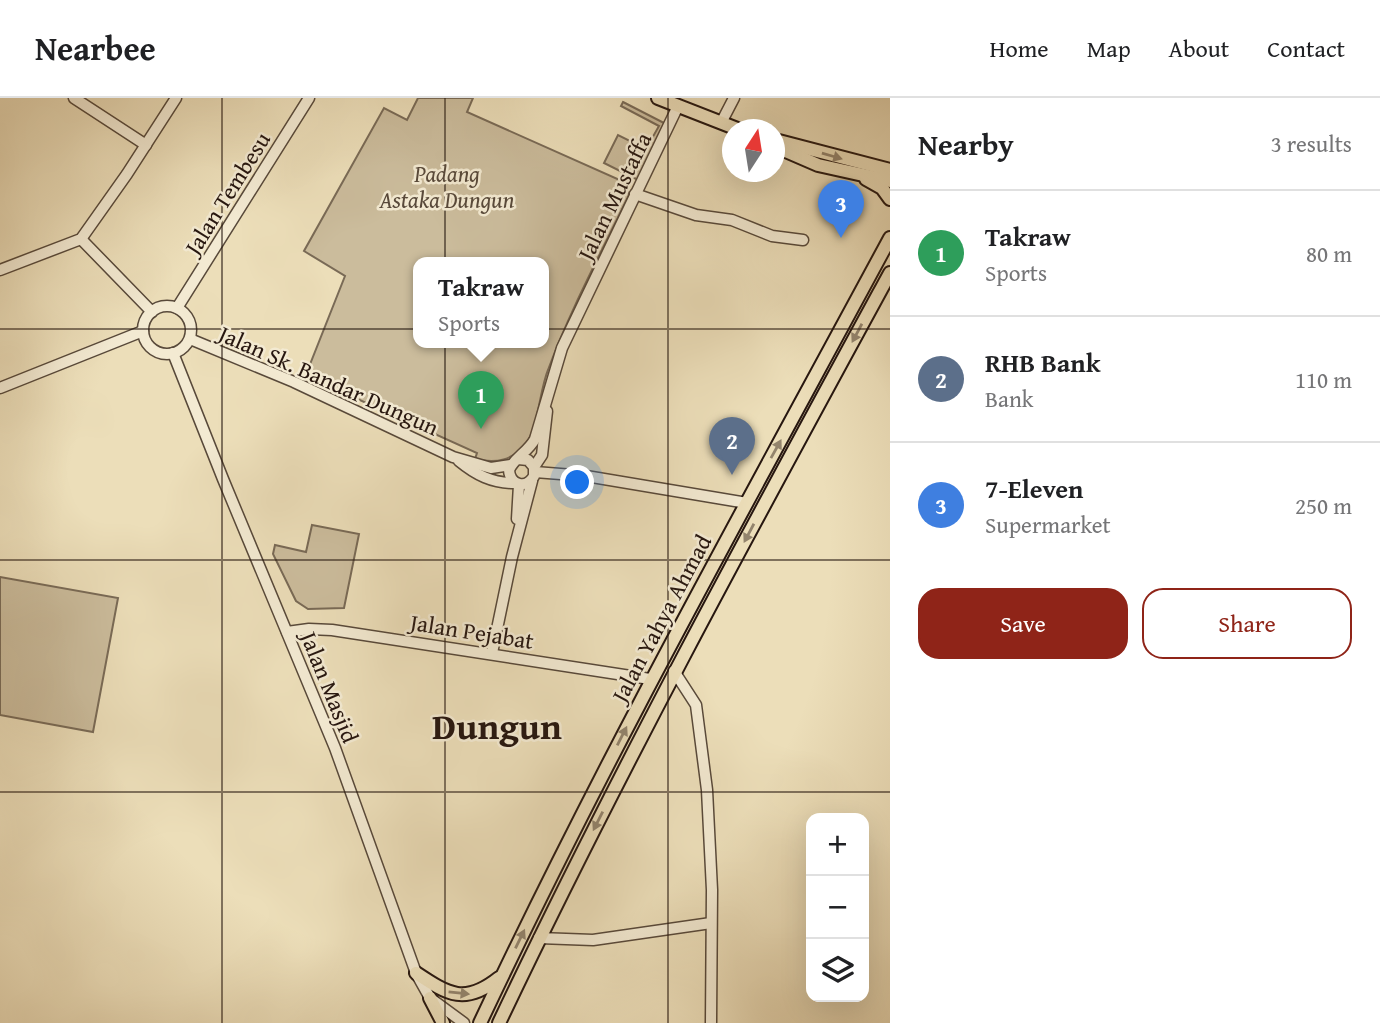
<!DOCTYPE html>
<meta charset="utf-8">
<style>
body{margin:0;font-family:"Gentium Book Plus",serif;background:#f2f2f2;color:#202124}
.controls{position:absolute;right:21px;bottom:21px;display:grid;overflow:hidden;border-radius:14px;box-shadow:0 7px 28px #0002}
.controls button{width:63px;height:63px;display:grid;place-items:center;padding:0;border:0;border-bottom:2px solid #e0e0e0;background:#fff;color:#202124;font:35px sans-serif}
.compass{position:absolute;left:722px;top:21px;width:63px;height:63px;border-radius:50%;background:#fff;box-shadow:0 7px 28px #0002;rotate:12deg}
.you{position:absolute;left:578px;top:385px;width:24px;height:24px;margin:-18px;border:5px solid #fff;border-radius:50%;background:#1a73e8;box-shadow:0 0 0 10px #1a73e833}
.badge{display:grid;place-items:center;width:46px;height:46px;border-radius:50%;background:#8f2418;color:#fff;font-size:23px;font-weight:700}
.pin{position:absolute;translate:-50% -58px;filter:drop-shadow(0 2px 4px #0008)}
.pin::after{content:'';position:absolute;top:37px;width:24px;height:21px;background:inherit;clip-path:polygon(0 0,100% 0,50% 100%)}
.popup{position:absolute;left:413px;top:159px;width:136px;height:91px;box-sizing:border-box;display:grid;place-content:center;border-radius:14px;background:#fff;filter:drop-shadow(0 2px 5px #0005);font-size:23px;white-space:nowrap;color:#757577}
.popup b{font-size:26px;color:#202124}
.popup::after{content:'';position:absolute;left:50%;top:100%;margin-left:-14px;border:14px solid transparent;border-top-color:#fff}
.list{margin:0;padding:0;list-style:none}
h2{display:flex;justify-content:space-between;align-items:center;height:91px;margin:0;padding:0 28px;font-size:30px}
h2 small{font-size:23px;font-weight:400;color:#757577}
.list li{display:grid;grid-template-columns:46px 1fr auto;gap:21px;align-items:center;box-sizing:border-box;height:126px;padding:0 28px;border-top:2px solid #e0e0e0}
.list b{display:block;font-size:26px;white-space:nowrap}
.list p{margin:0;font-size:23px;white-space:nowrap;color:#757577}
.list em{font-size:23px;font-style:normal;color:#757577}
.actions{display:flex;gap:14px;padding:21px 28px}
.actions a{flex:1;padding:16px 0;border:2px solid #8f2418;border-radius:21px;text-align:center;font-size:24px;color:#8f2418}
.actions .main{background:#8f2418;color:#fff}
.icon{flex:none;width:38px;height:38px;fill:none;stroke:currentColor;stroke-width:2;stroke-linecap:round;stroke-linejoin:round}
.map{position:relative;flex:none;width:890px;height:925px;overflow:hidden}
header{display:flex;align-items:center;gap:42px;box-sizing:border-box;height:98px;padding:0 35px;background:#fff;border-bottom:2px solid #e0e0e0}
header strong{font-size:33px}
nav{display:flex;gap:38px;margin-inline-start:auto;font-size:24px}
main{display:flex}
aside{flex:1;background:#fff}
.map>svg:first-child{display:block}
</style>
<header>
<strong>Nearbee</strong>
<nav><a>Home</a><a>Map</a><a>About</a><a>Contact</a></nav>
</header>
<main>
<div class="map">
<svg width="890" height="925" viewBox="0 0 890 925">
<rect width="100%" height="100%" fill="#ecdeb9"/>
<filter id="stains"><feTurbulence type="fractalNoise" baseFrequency=".00286" numOctaves="4"/><feColorMatrix values="0 0 0 0 .2 0 0 0 0 .09 0 0 0 0 .02 0 0 0 .5 -.17"/></filter>
<radialGradient id="worn" r=".72"><stop offset=".6" stop-color="#630" stop-opacity="0"/><stop offset="1" stop-color="#630" stop-opacity=".3"/></radialGradient>
<g fill="#cbbc9c" stroke="#796a56" stroke-width="2" fill-rule="evenodd">
<path d="M 418,0 L 473,0 L 467,14 L 622,83 L 629,97 C 601,155 570,212 548,272 C 540,291 538,329 527,344 C 513,363 496,366 475,361 L 477,355 L 351,298 L 348,304 L 313,288 L 307,274 L 345,178 L 304,153 L 384,10 L 407,22 ZM 418,165 L 544,165 L 544,245 L 418,245 Z"/>
<path d="M 623,4 L 666,26 L 638,82 L 604,65 L 618,37 L 646,51 L 659,28 L 621,8 Z"/>
<path d="M 312,427 L 359,436 L 344,510 L 308,511 L 296,503 L 273,456 L 275,447 L 306,454 Z"/>
<path d="M 0,479 L 118,500 L 93,634 L 0,617 Z"/>
</g>
<g fill="none" stroke-linecap="round" stroke-linejoin="round">
<defs>
<g id="minor">
<path d="M 74,0 L 146,47"/>
<path d="M 721,25 L 734,0"/>
<path d="M 635,96 L 696,117 L 732,122 L 772,138 L 803,142"/>
<path d="M 81,141 L 152,214"/>
<path d="M 0,172 L 81,141 L 127,76 L 176,0"/>
<circle cx="167" cy="232" r="24"/>
<path d="M 177,210 L 309,0"/>
<path d="M 190,241 L 294,284 L 453,359 L 491,370 L 511,367"/>
<path d="M 173,255 L 223,381 L 335,650 L 416,875 L 430,900 L 464,925"/>
<path d="M 0,290 L 143,233"/>
<path d="M 518,361 L 528,362 L 534,369 L 534,378 C 526,392 510,387 509,372 C 514,360 528,354 535,341 L 562,250 L 678,8"/>
<path d="M 459,363 C 476,377 492,385 514,385"/>
<path d="M 534,369 L 542,357 L 547,313"/>
<path d="M 535,374 L 586,378 L 747,405"/>
<path d="M 517,421 L 519,387"/>
<path d="M 287,534 L 309,531 L 332,532 L 650,581"/>
<path d="M 492,555 L 512,459 L 532,383"/>
<path d="M 674,573 L 696,607 L 707,692 L 712,792 L 711,925"/>
<path d="M 539,840 L 593,842 L 711,825"/>
</g>
<g id="major">
<path d="M 658,0 L 740,32"/>
<path d="M 775,42 L 890,72"/>
<path d="M 774,48 L 818,67 L 890,83"/>
<path d="M 866,81 L 882,90 L 890,101"/>
<path d="M 416,875 C 449,897 465,907 499,880"/>
<path d="M 430,900 L 443,925"/>
<path d="M 480,925 C 606,657 750,400 890,140"/>
<path d="M 499,925 C 620,670 755,423 890,175"/>
</g>
</defs>
<use href="#minor" stroke="#58493a" stroke-width="13"/>
<use href="#major" stroke="#271710" stroke-width="16"/>
<use href="#minor" stroke="#f3ead2" stroke-width="10"/>
<use href="#major" stroke="#ecdeb9" stroke-width="12"/>
</g>
<defs><path id="oneway-solid" d="M-6-.8H1V-3.2L6.5 0L1 3.2V.8H-6Z" transform="scale(1.75)"/></defs>
<g fill="#93846d">
<use href="#oneway-solid" transform="translate(832 58) rotate(16)"/>
<use href="#oneway-solid" transform="translate(857 235) rotate(118)"/>
<use href="#oneway-solid" transform="translate(776 351) rotate(-61)"/>
<use href="#oneway-solid" transform="translate(749 435) rotate(118)"/>
<use href="#oneway-solid" transform="translate(622 638) rotate(-63)"/>
<use href="#oneway-solid" transform="translate(598 723) rotate(117)"/>
<use href="#oneway-solid" transform="translate(520 841) rotate(-64)"/>
<use href="#oneway-solid" transform="translate(459 895) rotate(6)"/>
</g>
<path fill="none" stroke="#271710" stroke-width="2" stroke-opacity="0.55" d="M 222,0 L 222,925M 445,0 L 445,925M 668,0 L 668,925M 0,231 L 890,231M 0,462 L 890,462M 0,694 L 890,694"/>
<g text-anchor="middle" dominant-baseline="central" stroke-width="5" stroke-linejoin="round" paint-order="stroke">
<g font-size="23" font-style="italic" fill="#58493a" stroke="#f3ead2">
<text x="447" y="75">Padang<tspan x="447" dy="26">Astaka Dungun</tspan></text>
</g>
<g font-size="23" fill="#271710" stroke="#f3ead2">
<text transform="translate(227 95) rotate(-58)">Jalan Tembesu</text>
<text transform="translate(614 98) rotate(-64)">Jalan Mustaffa</text>
<text transform="translate(329 282) rotate(24)">Jalan Sk. Bandar Dungun</text>
<text transform="translate(661 520) rotate(-62)">Jalan Yahya Ahmad</text>
<text transform="translate(472 533) rotate(9)">Jalan Pejabat</text>
<text transform="translate(330 589) rotate(68)">Jalan Masjid</text>
</g>
<g font-size="37" font-weight="bold" fill="#271710" stroke="#f3ead2">
<text x="497" y="627">Dungun</text>
</g>
</g>
<rect width="100%" height="100%" filter="url(#stains)"/>
<rect width="100%" height="100%" fill="url(#worn)"/>
</svg>
<div class="controls">
<button>+</button>
<button>−</button>
<button><svg class="icon" aria-label="layers" viewBox="0 0 24 24"><path d="M12 4l9 5-9 5-9-5zM3 14l9 5 9-5"/></svg></button>
</div>
<svg class="compass" viewBox="-18 -18 36 36"><path d="M0-13l5 13h-10z" fill="#e53935"/><path d="M0 13l5-13h-10z" fill="#757577"/></svg>
<div class="you"></div>
<div class="pin badge" style="left:481px;top:331px;background:#2e9e5b">1</div>
<div class="popup"><b>Takraw</b>Sports</div>
<div class="pin badge" style="left:732px;top:377px;background:#5c6f8a">2</div>
<div class="pin badge" style="left:841px;top:140px;background:#3f7fe0">3</div>
</div>
<aside>
<h2>Nearby<small>3 results</small></h2>
<ul class="list">
<li><span class="badge" style="background:#2e9e5b">1</span><div><b>Takraw</b><p>Sports</p></div><em>80 m</em></li>
<li><span class="badge" style="background:#5c6f8a">2</span><div><b>RHB Bank</b><p>Bank</p></div><em>110 m</em></li>
<li><span class="badge" style="background:#3f7fe0">3</span><div><b>7-Eleven</b><p>Supermarket</p></div><em>250 m</em></li>
</ul>
<div class="actions"><a class="main">Save</a><a>Share</a></div>
</aside>
</main>
